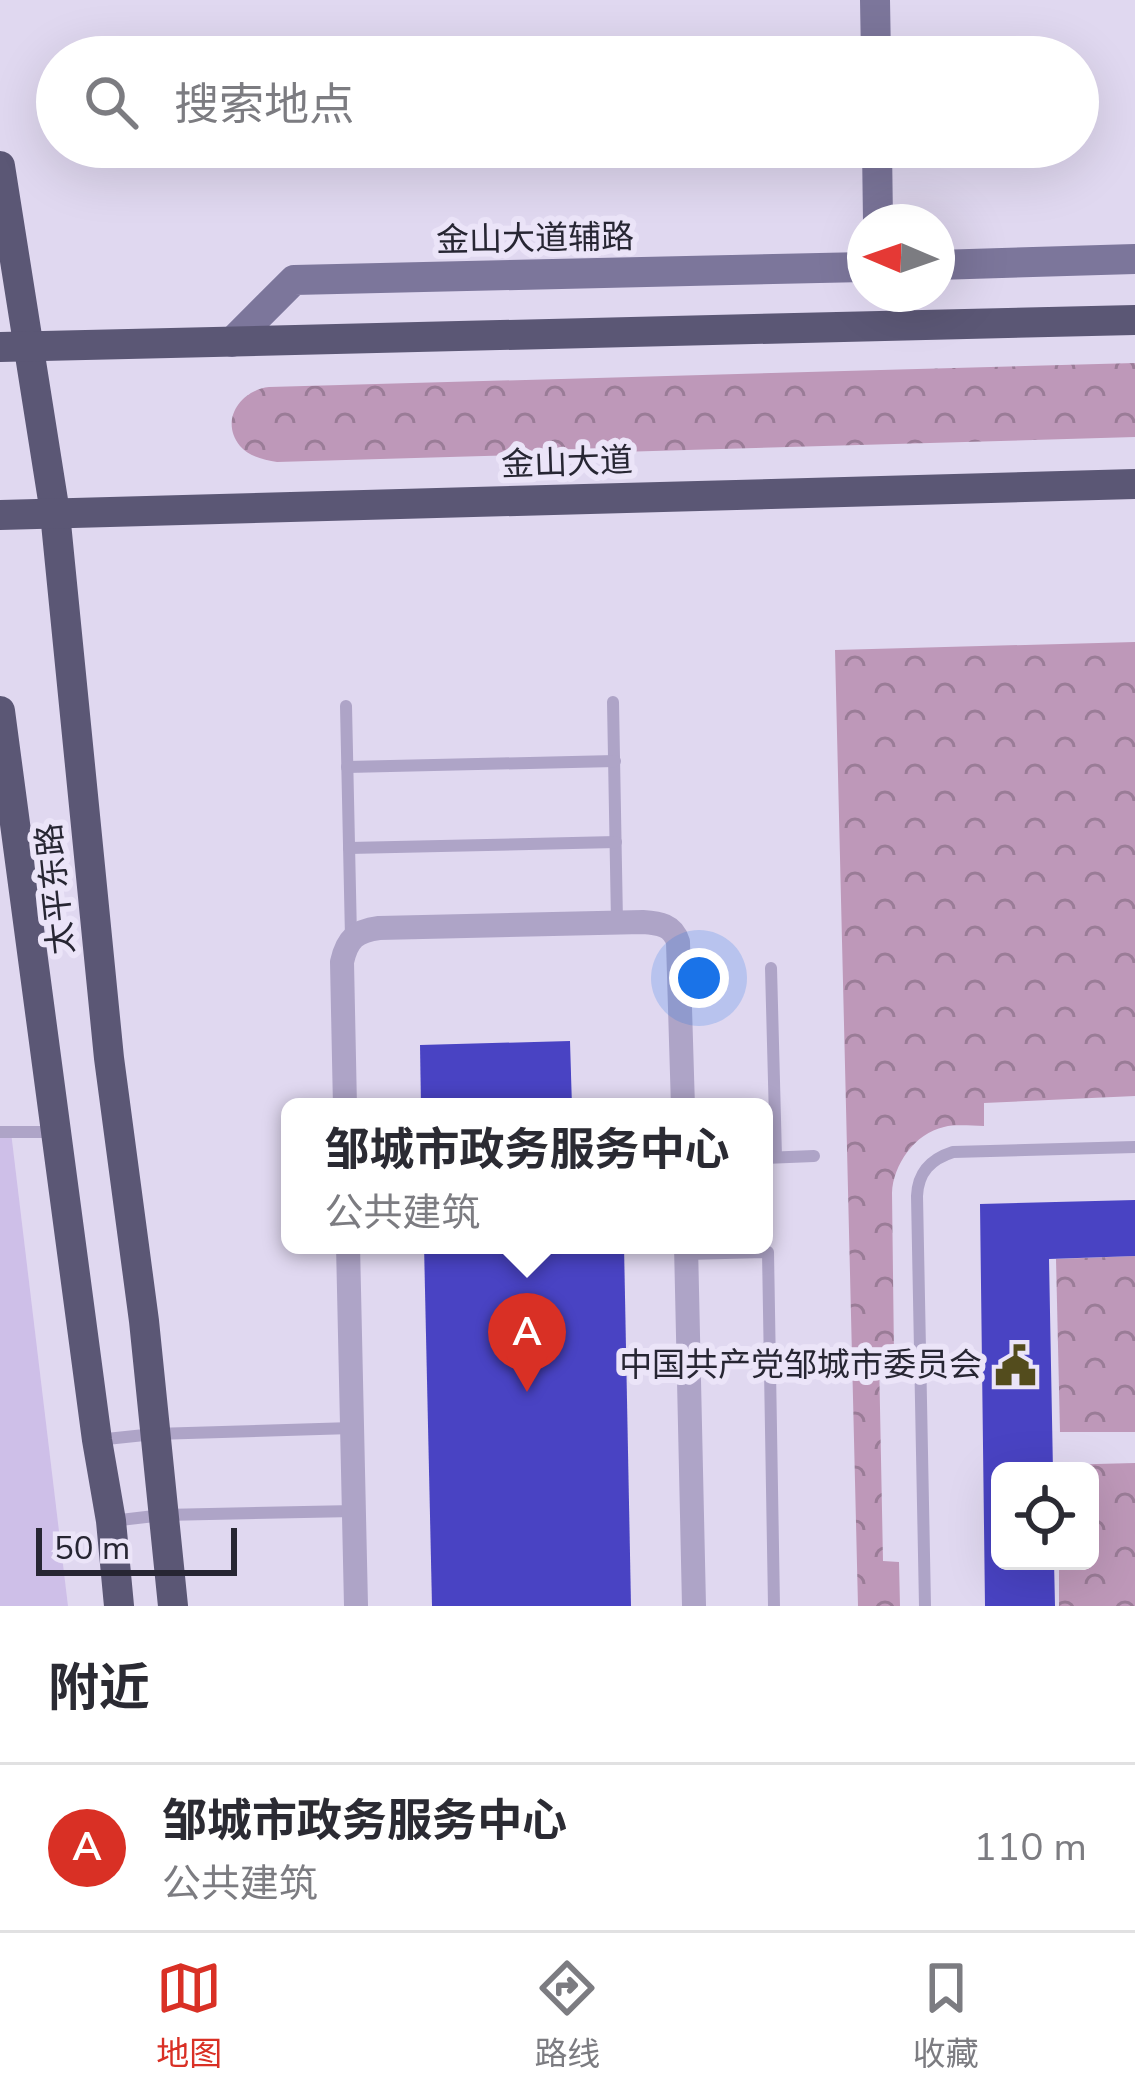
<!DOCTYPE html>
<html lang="zh">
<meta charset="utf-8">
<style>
body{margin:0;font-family:"Nunito Sans","Noto Sans SC",sans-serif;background:#f2f2f3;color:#2b2b33}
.controls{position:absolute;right:36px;bottom:36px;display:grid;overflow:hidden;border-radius:18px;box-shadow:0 12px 48px #0002}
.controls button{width:108px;height:108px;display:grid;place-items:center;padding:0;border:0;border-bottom:3px solid #e1e1e2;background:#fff;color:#2b2b33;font:60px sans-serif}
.compass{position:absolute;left:847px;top:204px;width:108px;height:108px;border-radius:50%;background:#fff;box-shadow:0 12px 48px #0002;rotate:272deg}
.scale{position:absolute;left:36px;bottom:30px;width:201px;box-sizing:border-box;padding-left:12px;border:6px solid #272633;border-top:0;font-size:33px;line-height:42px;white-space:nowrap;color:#272633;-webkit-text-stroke:9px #ebe4f8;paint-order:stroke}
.you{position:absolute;left:699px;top:978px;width:42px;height:42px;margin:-30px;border:9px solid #fff;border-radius:50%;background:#1a73e8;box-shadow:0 0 0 18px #1a73e833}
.badge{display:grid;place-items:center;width:78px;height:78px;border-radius:50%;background:#d93025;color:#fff;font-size:39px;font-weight:700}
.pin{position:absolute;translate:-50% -99px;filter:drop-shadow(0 3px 6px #0008)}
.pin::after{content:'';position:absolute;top:63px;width:42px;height:36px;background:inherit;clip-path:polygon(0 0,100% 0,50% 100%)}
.popup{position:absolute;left:281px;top:1098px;width:492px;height:156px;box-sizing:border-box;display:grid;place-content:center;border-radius:18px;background:#fff;filter:drop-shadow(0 3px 9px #0005);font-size:39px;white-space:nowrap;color:#7c7c81}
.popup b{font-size:45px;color:#2b2b33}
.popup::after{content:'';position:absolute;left:50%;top:100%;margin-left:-24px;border:24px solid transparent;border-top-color:#fff}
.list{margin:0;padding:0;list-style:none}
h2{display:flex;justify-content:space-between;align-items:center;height:156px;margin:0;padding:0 48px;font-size:51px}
h2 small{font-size:39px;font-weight:400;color:#7c7c81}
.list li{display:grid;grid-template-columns:78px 1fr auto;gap:36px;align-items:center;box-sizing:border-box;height:168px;padding:0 48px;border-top:3px solid #e1e1e2}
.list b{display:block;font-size:45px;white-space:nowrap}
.list p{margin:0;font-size:39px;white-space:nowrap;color:#7c7c81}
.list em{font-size:39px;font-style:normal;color:#7c7c81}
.icon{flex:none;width:66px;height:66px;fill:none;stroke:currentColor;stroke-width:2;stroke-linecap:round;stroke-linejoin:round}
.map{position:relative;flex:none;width:1135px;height:1606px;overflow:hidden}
.search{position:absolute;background:#fff;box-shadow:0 12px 48px #0002;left:36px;right:36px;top:36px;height:132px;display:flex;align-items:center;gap:30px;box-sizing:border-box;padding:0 42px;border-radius:66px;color:#7c7c81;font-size:45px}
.sheet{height:324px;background:#fff}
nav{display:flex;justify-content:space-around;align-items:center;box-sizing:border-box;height:168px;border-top:3px solid #e1e1e2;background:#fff;font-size:33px;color:#7c7c81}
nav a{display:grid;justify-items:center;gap:6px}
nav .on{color:#d93025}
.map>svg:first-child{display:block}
</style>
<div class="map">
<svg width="1135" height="1606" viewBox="0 0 1135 1606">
<defs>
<pattern id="park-crowns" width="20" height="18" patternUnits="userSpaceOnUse" patternTransform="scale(3)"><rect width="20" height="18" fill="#be98b9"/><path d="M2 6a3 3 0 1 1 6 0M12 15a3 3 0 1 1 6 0" fill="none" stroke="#9a7c97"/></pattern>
</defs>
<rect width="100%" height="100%" fill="#e0d8f0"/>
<g fill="url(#park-crowns)">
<path d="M 1135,363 L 1135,437 L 277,462 C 264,460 248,456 240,446 C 219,420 241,390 269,387 Z"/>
<path d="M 1135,642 L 1135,1096 L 984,1103 L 984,1126 C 971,1126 956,1124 944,1127 C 915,1133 893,1165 892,1193 L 894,1355 L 879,1357 L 883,1561 L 899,1562 L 900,1606 L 858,1606 L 835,650 Z"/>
<path d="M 1135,1256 L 1135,1432 L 1060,1432 L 1056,1259 Z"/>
<path d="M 1135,1463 L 1135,1606 L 1059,1606 L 1059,1561 L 1090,1561 L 1090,1471 L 1058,1471 L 1058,1465 Z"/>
</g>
<path fill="#cebfe8" d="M 0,1132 L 11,1132 L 68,1606 L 0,1606 Z"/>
<g fill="#4943c3">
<path d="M 570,1041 L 572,1107 L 421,1107 L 420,1045 Z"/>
<path d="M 1135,1200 L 1135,1256 L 1049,1259 L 1053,1471 L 1000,1471 L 1000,1561 L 1054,1561 L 1055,1606 L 985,1606 L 980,1204 Z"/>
<path d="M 424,1245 L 624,1245 L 631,1606 L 432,1606 Z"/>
</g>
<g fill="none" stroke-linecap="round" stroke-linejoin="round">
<g stroke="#aea4c7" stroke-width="12">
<path d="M 613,702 L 617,922"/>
<path d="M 346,706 L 351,937"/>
<path d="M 347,767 L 615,761"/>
<path d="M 349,848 L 616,842"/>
<path d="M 771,968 L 776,1157"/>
<path d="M 0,1132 L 55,1132"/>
<path d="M 764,1158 L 814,1156"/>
<path d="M 686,1254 L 768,1252 L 774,1606"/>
<path d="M 97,1440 L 154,1434 L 352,1428"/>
<path d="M 112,1521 L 163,1515 L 354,1511"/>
<path d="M 925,1606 L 917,1196 C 918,1172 931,1159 953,1152 L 1135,1147"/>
</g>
<g stroke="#aea4c7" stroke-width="24">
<path d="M 345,1107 L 342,962 C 347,939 356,931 379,928 L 643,922 C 659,923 673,925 678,942 L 683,1107"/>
<path d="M 348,1245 L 356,1606"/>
<path d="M 686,1245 L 694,1606"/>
</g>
<g stroke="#7c769b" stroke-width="30">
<path d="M 875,0 L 876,57"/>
<path d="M 877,147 L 878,222"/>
<path d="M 937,265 L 1135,259"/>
<path d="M 232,342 L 294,280 L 865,267"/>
</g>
<g stroke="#5b5775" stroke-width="30">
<path d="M 0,166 L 55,513 L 109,1058 L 144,1321 L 173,1606"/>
<path d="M 0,347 L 1135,320"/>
<path d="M 0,515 L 1135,484"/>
<path d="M 0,711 L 97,1440 L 111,1521 L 119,1606"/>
</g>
</g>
<defs>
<symbol id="civic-bare" viewBox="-9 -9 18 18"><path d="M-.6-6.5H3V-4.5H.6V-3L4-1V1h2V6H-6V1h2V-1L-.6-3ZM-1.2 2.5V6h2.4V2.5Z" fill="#534c1d" stroke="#ebe4f8" stroke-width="2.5" paint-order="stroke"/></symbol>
</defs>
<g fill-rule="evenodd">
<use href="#civic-bare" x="986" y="1336" width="59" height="59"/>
</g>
<g text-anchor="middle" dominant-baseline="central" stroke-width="12" stroke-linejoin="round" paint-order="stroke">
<g font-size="33" fill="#272633" stroke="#ebe4f8">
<text transform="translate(535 239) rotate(-1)">金山大道辅路</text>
<text transform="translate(567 463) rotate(-2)">金山大道</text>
<text transform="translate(56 889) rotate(-96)">太平东路</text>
</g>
<g font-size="33" fill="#272633" stroke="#ebe4f8" text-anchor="end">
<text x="982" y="1365">中国共产党邹城市委员会</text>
</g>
</g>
</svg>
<div class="controls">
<button><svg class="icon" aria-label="locate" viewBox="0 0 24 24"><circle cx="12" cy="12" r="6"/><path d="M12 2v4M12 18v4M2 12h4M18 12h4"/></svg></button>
</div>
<svg class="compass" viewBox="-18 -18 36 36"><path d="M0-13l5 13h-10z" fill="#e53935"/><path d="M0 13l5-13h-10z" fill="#7c7c81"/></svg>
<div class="scale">50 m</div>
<div class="you"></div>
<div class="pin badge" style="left:527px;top:1392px">A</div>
<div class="popup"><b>邹城市政务服务中心</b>公共建筑</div>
<div class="search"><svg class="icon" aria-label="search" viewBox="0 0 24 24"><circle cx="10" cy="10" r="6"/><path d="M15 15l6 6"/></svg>搜索地点</div>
</div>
<section class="sheet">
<h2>附近<small></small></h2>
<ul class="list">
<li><span class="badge">A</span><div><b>邹城市政务服务中心</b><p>公共建筑</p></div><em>110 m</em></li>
</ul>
</section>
<nav>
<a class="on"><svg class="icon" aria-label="map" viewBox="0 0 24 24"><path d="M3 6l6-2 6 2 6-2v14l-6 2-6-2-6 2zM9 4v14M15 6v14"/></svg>地图</a>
<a><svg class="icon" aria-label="directions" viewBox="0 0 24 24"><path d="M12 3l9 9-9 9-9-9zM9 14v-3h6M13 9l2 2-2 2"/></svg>路线</a>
<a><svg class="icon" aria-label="saved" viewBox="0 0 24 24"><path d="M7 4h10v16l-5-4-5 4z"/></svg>收藏</a>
</nav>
